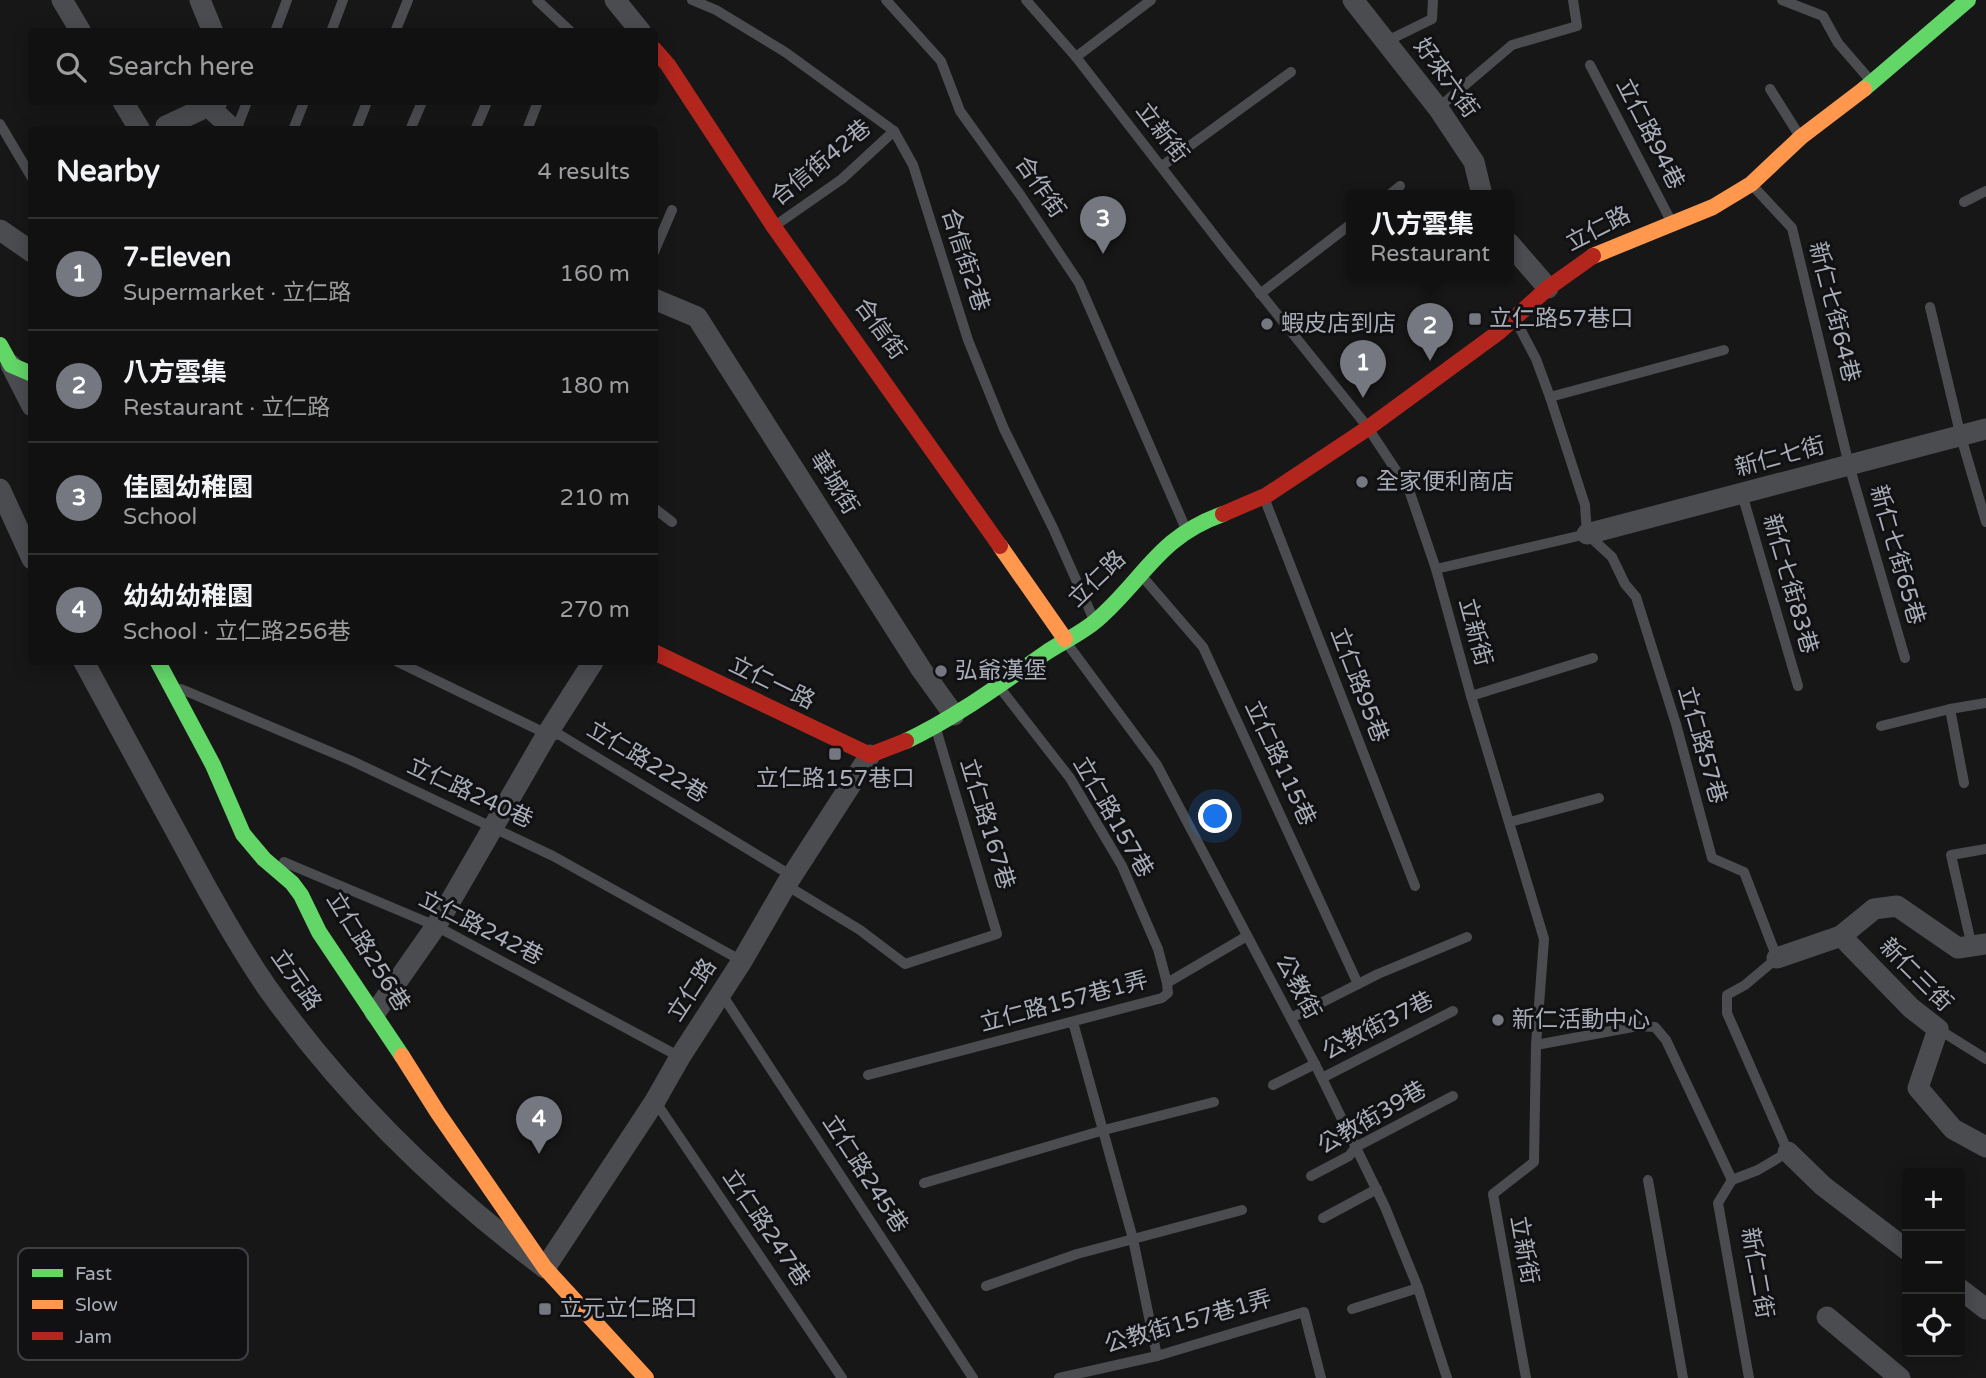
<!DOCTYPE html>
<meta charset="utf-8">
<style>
body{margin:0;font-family:"Varela Round","Noto Sans TC",sans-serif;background:#1e1f1f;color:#f1f3f6}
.controls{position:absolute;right:21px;bottom:21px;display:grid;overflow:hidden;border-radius:7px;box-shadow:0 4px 18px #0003}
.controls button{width:63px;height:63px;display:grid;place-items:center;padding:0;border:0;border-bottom:2px solid #303131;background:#111;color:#f1f3f6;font:35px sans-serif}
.you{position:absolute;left:1216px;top:817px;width:24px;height:24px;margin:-18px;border:5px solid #fff;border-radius:50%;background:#1a73e8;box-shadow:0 0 0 10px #1a73e833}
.badge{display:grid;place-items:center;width:46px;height:46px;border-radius:50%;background:#757880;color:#fff;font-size:23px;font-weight:700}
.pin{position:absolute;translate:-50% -58px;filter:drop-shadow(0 2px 4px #0008)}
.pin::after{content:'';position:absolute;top:37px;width:24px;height:21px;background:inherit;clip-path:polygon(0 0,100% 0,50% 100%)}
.popup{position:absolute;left:1346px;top:190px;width:168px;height:91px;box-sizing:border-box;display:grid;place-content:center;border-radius:7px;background:#111;filter:drop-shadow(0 2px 5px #0005);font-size:23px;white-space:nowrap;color:#9c9d9f}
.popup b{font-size:26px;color:#f1f3f6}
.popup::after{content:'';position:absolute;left:50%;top:100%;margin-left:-14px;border:14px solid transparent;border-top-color:#111}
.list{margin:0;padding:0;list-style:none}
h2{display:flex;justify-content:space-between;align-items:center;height:91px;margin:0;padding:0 28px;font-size:30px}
h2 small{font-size:23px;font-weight:400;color:#9c9d9f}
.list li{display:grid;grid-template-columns:46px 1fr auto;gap:21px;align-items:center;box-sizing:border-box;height:112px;padding:0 28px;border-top:2px solid #303131}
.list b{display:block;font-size:26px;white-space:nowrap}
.list p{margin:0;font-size:23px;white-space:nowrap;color:#9c9d9f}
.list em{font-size:23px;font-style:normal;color:#9c9d9f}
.icon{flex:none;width:38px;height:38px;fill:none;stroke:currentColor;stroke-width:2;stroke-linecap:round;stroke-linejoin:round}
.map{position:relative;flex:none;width:1986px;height:1378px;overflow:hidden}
.search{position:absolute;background:#111;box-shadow:0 4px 18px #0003;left:28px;top:28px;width:630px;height:77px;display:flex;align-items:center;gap:18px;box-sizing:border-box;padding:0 24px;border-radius:7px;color:#9c9d9f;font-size:26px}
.panel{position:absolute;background:#111;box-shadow:0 4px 18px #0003;left:28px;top:126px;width:630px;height:539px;border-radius:7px}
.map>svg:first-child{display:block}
</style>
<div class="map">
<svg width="1986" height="1378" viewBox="0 0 1986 1378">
<rect width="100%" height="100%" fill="#171717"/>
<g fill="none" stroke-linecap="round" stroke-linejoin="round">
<g stroke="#4b4c50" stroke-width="10">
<path d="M 537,0 L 571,32"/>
<path d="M 692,0 L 716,10 L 785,52 L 894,131 L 913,165 L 968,340 L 1004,429 L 1053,528 L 1094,620"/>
<path d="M 886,0 L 941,61 L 960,111 L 1021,196 L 1079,283 L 1185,527"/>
<path d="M 1026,0 L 1076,57 L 1224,248 L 1366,425 L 1409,490 L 1436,569 L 1471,696 L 1544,939 L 1536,1045 L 1534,1162 L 1493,1194 L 1526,1378"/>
<path d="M 1782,0 L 1823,16 L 1838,43 L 1870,80"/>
<path d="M 275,32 L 287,0"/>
<path d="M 331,32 L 343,0"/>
<path d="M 395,32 L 408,0"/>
<path d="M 1387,41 L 1432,19 L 1433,0"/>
<path d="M 1076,57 L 1151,0"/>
<path d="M 1590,65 L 1671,221"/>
<path d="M 1770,89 L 1799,135"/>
<path d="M 1438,108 L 1512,45 L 1577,26 L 1573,0"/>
<path d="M 0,124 L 32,178"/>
<path d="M 236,130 L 247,102"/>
<path d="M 293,130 L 304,102"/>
<path d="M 356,130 L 367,102"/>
<path d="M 410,130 L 422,102"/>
<path d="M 475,130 L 487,102"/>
<path d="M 527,130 L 537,104"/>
<path d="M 1162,166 L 1291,72"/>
<path d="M 1753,186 L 1792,228 L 1849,465 L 1905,658"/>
<path d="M 1389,195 L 1400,186"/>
<path d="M 1964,202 L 1986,191"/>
<path d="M 776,225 L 842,179 L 894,131"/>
<path d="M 654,252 L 672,210"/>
<path d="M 1260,294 L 1351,224"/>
<path d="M 1930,307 L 1961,437 L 1986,522"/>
<path d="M 1516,321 L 1536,359 L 1550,397 L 1585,505 L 1587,534 L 1612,557 L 1625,584 L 1636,597 L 1676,724 L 1712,858 L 1744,872 L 1777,958 L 1745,985 L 1727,995 L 1727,1013 L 1788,1152 L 1758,1170 L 1732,1180 L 1666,1040 L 1655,1027 L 1638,1026 L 1536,1045"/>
<path d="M 1550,397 L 1724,350"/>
<path d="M 1742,494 L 1798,686"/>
<path d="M 1265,500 L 1415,886"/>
<path d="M 654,508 L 672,522"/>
<path d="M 1436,569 L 1587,534"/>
<path d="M 1141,575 L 1203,647 L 1358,984"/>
<path d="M 1066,642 L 1157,765 L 1315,1064 L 1385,1207 L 1418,1288 L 1447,1378"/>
<path d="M 398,662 L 547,734 L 560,735 L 792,876"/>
<path d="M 1000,688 L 1070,778 L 1122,866 L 1158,949 L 1167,983"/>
<path d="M 181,689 L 350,760 L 553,856 L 742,961"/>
<path d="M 1471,696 L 1593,658"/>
<path d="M 1950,709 L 1964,783"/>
<path d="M 1881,726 L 1950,709 L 1986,703"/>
<path d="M 1510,822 L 1599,798"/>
<path d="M 284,862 L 436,926 L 680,1057"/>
<path d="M 786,885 L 860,930 L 905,964 L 997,934 L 936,729"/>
<path d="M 1972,947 L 1951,855 L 1986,849"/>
<path d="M 721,993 L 973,1378"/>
<path d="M 1291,1018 L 1378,974 L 1467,937"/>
<path d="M 1073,1022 L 1133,1239 L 1157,1356"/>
<path d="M 1938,1029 L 1986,1059"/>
<path d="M 868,1075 L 1162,998 L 1168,993 L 1167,983 L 1247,936"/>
<path d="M 1322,1078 L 1453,1011"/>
<path d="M 1273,1085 L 1315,1064"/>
<path d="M 655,1101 L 842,1378"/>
<path d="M 1311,1176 L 1349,1156 L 1356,1147 L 1453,1096"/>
<path d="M 1648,1180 L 1683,1378"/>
<path d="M 1732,1180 L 1718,1203 L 1749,1378"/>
<path d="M 924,1183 L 1104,1130 L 1214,1102"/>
<path d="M 1323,1218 L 1377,1189"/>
<path d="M 986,1286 L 1077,1254 L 1242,1210"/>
<path d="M 1352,1309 L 1418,1288"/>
<path d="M 1059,1378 L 1157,1356 L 1304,1312 L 1321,1378"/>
</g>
<g stroke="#4b4c50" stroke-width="21">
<path d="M 62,0 L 81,32"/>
<path d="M 200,0 L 213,32"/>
<path d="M 615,0 L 641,32"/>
<path d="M 1353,0 L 1438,108 L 1474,162 L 1482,195"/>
<path d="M 123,102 L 140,130"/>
<path d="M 209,107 L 234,130"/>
<path d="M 169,130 L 166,126 L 217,102"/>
<path d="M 0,230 L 32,252"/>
<path d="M 1509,243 L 1548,288"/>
<path d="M 654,299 L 697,317 L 921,669 L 954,715"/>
<path d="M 11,365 L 32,406"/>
<path d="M 0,489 L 32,559"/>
<path d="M 1587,534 L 1986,429"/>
<path d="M 84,662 C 118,724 151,786 185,848 C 210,895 236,942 266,986 C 343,1095 438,1188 545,1268 L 655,1101 L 680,1057 L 742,961 L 786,885 L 870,755"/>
<path d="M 1841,936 L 1911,1008 L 1938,1029 L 1918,1088 L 1953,1129 L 1986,1147"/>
<path d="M 1777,958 L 1841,936 L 1874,909 L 1897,906 L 1958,948 L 1986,944"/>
<path d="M 375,1013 L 436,926 L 547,734 L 593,662"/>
<path d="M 1788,1152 L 1823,1186 L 1907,1250"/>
<path d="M 1960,1289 L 1986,1309"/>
<path d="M 1827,1317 L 1900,1378"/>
</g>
<g stroke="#63d668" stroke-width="16">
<path d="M 1864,89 L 1968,0"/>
<path d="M 0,345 L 11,365 L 32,374"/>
<path d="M 158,662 L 213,765 L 243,834 L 264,859 L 292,883 L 301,895 L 319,932 L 402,1056"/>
<path d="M 906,741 C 957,717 1002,683 1047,652 C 1064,641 1082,633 1097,620 C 1145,578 1158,537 1223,514"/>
</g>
<g stroke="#ff974d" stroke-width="16">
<path d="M 1593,256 L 1713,207 L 1751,184 L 1801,137 L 1864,89"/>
<path d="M 1000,546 L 1065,639"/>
<path d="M 402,1056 L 438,1113 L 545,1268 L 646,1378"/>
</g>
<g stroke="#b3261e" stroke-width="16">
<path d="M 654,49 L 668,65 L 774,227 L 1000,546"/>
<path d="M 1223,514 L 1267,495 L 1368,428 L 1499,332 L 1548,288 L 1593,256"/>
<path d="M 654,652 L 870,755 L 906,741"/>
</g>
</g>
<g fill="#757880" stroke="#111113" stroke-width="2.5">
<rect x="1468" y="312" width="14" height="14" rx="3.5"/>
<circle cx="1267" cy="324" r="7"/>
<circle cx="1362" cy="482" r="7"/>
<circle cx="941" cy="671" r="7"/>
<rect x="828" y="747" width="14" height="14" rx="3.5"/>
<circle cx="1498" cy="1020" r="7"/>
<rect x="538" y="1302" width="14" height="14" rx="3.5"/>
</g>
<g text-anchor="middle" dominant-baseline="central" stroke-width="6" stroke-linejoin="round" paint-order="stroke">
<g font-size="23" fill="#a8adb8" stroke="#111113">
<text transform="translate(1446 78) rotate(54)">好來六街</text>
<text transform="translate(1162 133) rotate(52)">立新街</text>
<text transform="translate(1650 134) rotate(63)">立仁路94巷</text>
<text transform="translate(821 163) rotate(-39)">合信街42巷</text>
<text transform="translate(1040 187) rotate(55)">合作街</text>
<text transform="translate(1598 229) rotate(-27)">立仁路</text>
<text transform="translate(965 260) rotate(72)">合信街2巷</text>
<text transform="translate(1834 312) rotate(76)">新仁七街64巷</text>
<text transform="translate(880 329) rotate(54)">合信街</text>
<text transform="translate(1780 457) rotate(-15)">新仁七街</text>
<text transform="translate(834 483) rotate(58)">華城街</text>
<text transform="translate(1897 555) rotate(74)">新仁七街65巷</text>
<text transform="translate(1097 579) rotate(-44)">立仁路</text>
<text transform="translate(1790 584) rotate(74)">新仁七街83巷</text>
<text transform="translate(1475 632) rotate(75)">立新街</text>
<text transform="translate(772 683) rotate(26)">立仁一路</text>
<text transform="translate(1359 685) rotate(69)">立仁路95巷</text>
<text transform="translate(1702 745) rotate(74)">立仁路57巷</text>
<text transform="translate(647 762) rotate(31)">立仁路222巷</text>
<text transform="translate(1280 763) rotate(65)">立仁路115巷</text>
<text transform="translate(470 793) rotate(25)">立仁路240巷</text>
<text transform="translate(1113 817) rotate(60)">立仁路157巷</text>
<text transform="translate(987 824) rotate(73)">立仁路167巷</text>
<text transform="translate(481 928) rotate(27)">立仁路242巷</text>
<text transform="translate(368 952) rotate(58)">立仁路256巷</text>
<text transform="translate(1916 975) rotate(45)">新仁三街</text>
<text transform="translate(296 980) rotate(55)">立元路</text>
<text transform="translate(1298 987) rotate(62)">公教街</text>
<text transform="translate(692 990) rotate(-57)">立仁路</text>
<text transform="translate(1064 1002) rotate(-15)">立仁路157巷1弄</text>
<text transform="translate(1378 1026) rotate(-27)">公教街37巷</text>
<text transform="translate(1372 1118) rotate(-30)">公教街39巷</text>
<text transform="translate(865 1174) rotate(57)">立仁路245巷</text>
<text transform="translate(766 1228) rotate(56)">立仁路247巷</text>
<text transform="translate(1524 1250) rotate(80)">立新街</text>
<text transform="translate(1757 1273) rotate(80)">新仁二街</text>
<text transform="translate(1188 1322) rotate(-16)">公教街157巷1弄</text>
</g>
<g font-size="23" fill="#a8adb8" stroke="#111113" text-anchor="start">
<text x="1489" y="319">立仁路57巷口</text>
<text x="1281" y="324">蝦皮店到店</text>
<text x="1376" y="482">全家便利商店</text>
<text x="955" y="671">弘爺漢堡</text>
<text x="835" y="779" text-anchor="middle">立仁路157巷口</text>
<text x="1512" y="1020">新仁活動中心</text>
<text x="559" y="1309">立元立仁路口</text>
</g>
</g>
<rect x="18" y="1248" width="230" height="112" rx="10" fill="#111113" stroke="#3e4045" stroke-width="2"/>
<rect x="32" y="1269" width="31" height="8" fill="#63d668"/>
<rect x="32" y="1300" width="31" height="9" fill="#ff974d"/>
<rect x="32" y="1332" width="31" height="8" fill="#b3261e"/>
<g font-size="19" fill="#a8adb8">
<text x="75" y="1280">Fast</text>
<text x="75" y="1311">Slow</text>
<text x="75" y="1343">Jam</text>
</g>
</svg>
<div class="controls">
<button>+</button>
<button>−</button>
<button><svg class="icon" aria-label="locate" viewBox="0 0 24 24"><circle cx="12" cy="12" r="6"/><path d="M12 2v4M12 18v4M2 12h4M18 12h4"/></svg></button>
</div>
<div class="you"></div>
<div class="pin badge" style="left:1363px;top:398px">1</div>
<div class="pin badge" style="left:1430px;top:361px">2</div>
<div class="popup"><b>八方雲集</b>Restaurant</div>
<div class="pin badge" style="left:1103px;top:254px">3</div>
<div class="pin badge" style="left:539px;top:1154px">4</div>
<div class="search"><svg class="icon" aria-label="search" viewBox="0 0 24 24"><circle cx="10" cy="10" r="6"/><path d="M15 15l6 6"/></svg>Search here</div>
<section class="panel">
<h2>Nearby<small>4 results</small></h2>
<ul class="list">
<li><span class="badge">1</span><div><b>7-Eleven</b><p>Supermarket · 立仁路</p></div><em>160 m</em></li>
<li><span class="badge">2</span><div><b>八方雲集</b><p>Restaurant · 立仁路</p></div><em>180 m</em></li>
<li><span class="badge">3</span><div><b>佳園幼稚園</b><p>School</p></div><em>210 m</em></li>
<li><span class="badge">4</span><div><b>幼幼幼稚園</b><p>School · 立仁路256巷</p></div><em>270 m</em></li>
</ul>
</section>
</div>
